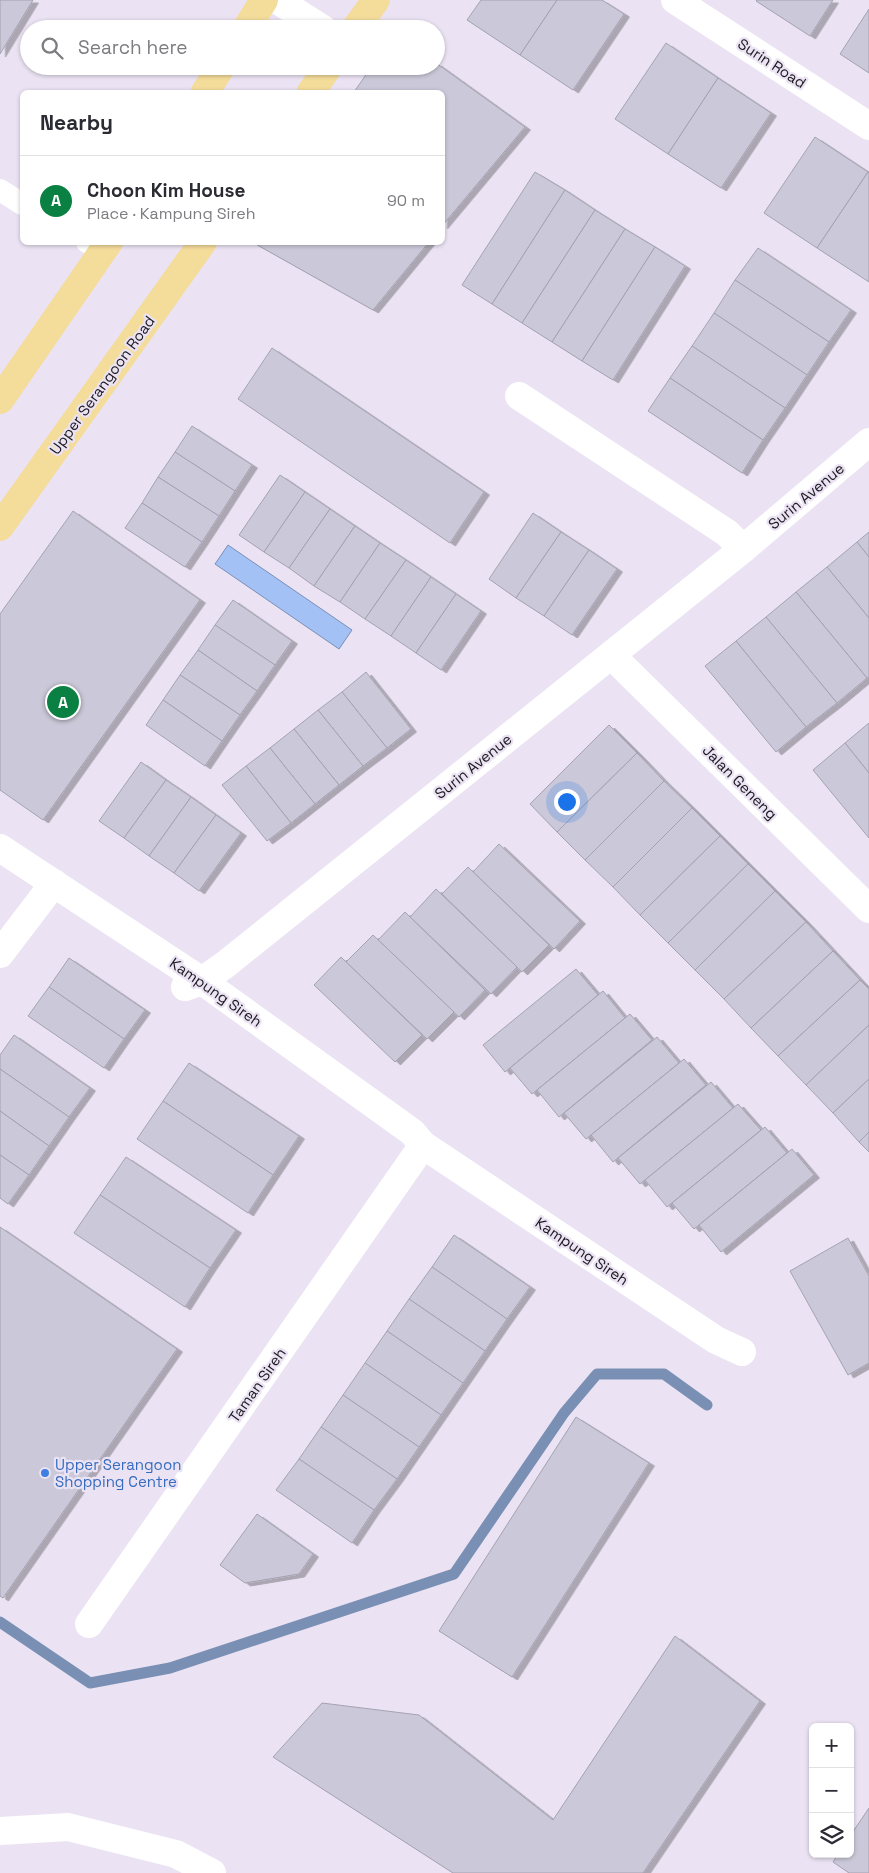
<!DOCTYPE html>
<meta charset="utf-8">
<style>
body{margin:0;font-family:"Space Grotesk",sans-serif;background:#f2f2f3;color:#2b2b33}
.controls{position:absolute;right:15px;bottom:15px;display:grid;overflow:hidden;border-radius:8px;box-shadow:0 1px 4px #0004}
.controls button{width:45px;height:45px;display:grid;place-items:center;padding:0;border:0;border-bottom:1px solid #e1e1e2;background:#fff;color:#2b2b33;font:25px sans-serif}
.you{position:absolute;left:566px;top:801px;width:18px;height:18px;margin:-12px;border:4px solid #fff;border-radius:50%;background:#1a73e8;box-shadow:0 0 0 8px #1a73e833}
.badge{display:grid;place-items:center;width:32px;height:32px;border-radius:50%;background:#0b8043;color:#fff;font-size:16px;font-weight:700}
.pin{position:absolute;translate:-50% -50%;border:2px solid #fff;box-shadow:0 1px 5px #0006}
.list{margin:0;padding:0;list-style:none}
h2{display:flex;justify-content:space-between;align-items:center;height:65px;margin:0;padding:0 20px;font-size:21px}
h2 small{font-size:16px;font-weight:400;color:#7c7c81}
.list li{display:grid;grid-template-columns:32px 1fr auto;gap:15px;align-items:center;box-sizing:border-box;height:90px;padding:0 20px;border-top:1px solid #e1e1e2}
.list b{display:block;font-size:19px;white-space:nowrap}
.list p{margin:0;font-size:16px;white-space:nowrap;color:#7c7c81}
.list em{font-size:16px;font-style:normal;color:#7c7c81}
.icon{flex:none;width:28px;height:28px;fill:none;stroke:currentColor;stroke-width:2;stroke-linecap:round;stroke-linejoin:round}
.map{position:relative;flex:none;width:869px;height:1873px;overflow:hidden}
.search{position:absolute;background:#fff;box-shadow:0 1px 4px #0004;left:20px;top:20px;width:425px;height:55px;display:flex;align-items:center;gap:12px;box-sizing:border-box;padding:0 18px;border-radius:28px;color:#7c7c81;font-size:19px}
.panel{position:absolute;background:#fff;box-shadow:0 1px 4px #0004;left:20px;top:90px;width:425px;height:155px;border-radius:8px}
.map>svg:first-child{display:block}
</style>
<div class="map">
<svg width="869" height="1873" viewBox="0 0 869 1873">
<defs>
<filter id="shadow"><feDropShadow dx="5.5" dy="3" stdDeviation="0" flood-color="#0004"/></filter>
</defs>
<rect width="100%" height="100%" fill="#ebe3f3"/>
<path fill="#a3c1f5" stroke="#7a8fb4" d="M 228,545 L 352,630 L 339,649 L 215,564 Z"/>
<g fill="none" stroke-linecap="round" stroke-linejoin="round">
<path stroke="#7a8fb4" stroke-width="11" d="M 0,1622 L 90,1683 L 170,1668 L 454,1574 L 564,1413 L 597,1374 L 664,1374 L 707,1405"/>
</g>
<g fill="#cbc9d9" stroke="#a4a2b2" filter="url(#shadow)">
<path d="M 0,0 L 33,0 L 0,54 Z"/>
<path d="M 481,0 L 557,0 L 520,55 L 467,20 Z"/>
<path d="M 557,0 L 602,0 L 624,14 L 573,90 L 520,55 Z"/>
<path d="M 757,0 L 833,0 L 810,36 L 756,1 Z"/>
<path d="M 869,9 L 869,73 L 840,54 Z"/>
<path d="M 666,43 L 718,78 L 668,154 L 615,119 Z"/>
<path d="M 436,63 L 525,127 L 442,226 L 442,92 L 354,92 L 372,66 L 436,66 Z"/>
<path d="M 718,78 L 771,113 L 721,188 L 668,154 Z"/>
<path d="M 815,137 L 868,172 L 817,248 L 764,213 Z"/>
<path d="M 535,172 L 565,190 L 492,304 L 462,285 Z"/>
<path d="M 868,172 L 869,173 L 869,282 L 817,248 Z"/>
<path d="M 565,190 L 595,210 L 522,323 L 492,304 Z"/>
<path d="M 595,210 L 625,229 L 552,342 L 522,323 Z"/>
<path d="M 625,229 L 655,247 L 582,361 L 552,342 Z"/>
<path d="M 252,242 L 429,242 L 373,310 Z"/>
<path d="M 655,247 L 685,266 L 613,380 L 582,361 Z"/>
<path d="M 758,248 L 851,310 L 829,342 L 735,280 Z"/>
<path d="M 735,280 L 829,342 L 807,375 L 714,313 Z"/>
<path d="M 714,313 L 807,375 L 785,408 L 692,346 Z"/>
<path d="M 692,346 L 785,408 L 763,440 L 670,378 Z"/>
<path d="M 272,348 L 484,492 L 450,543 L 238,399 Z"/>
<path d="M 670,378 L 763,440 L 742,473 L 648,411 Z"/>
<path d="M 192,426 L 252,465 L 235,491 L 175,452 Z"/>
<path d="M 175,452 L 235,491 L 219,516 L 158,477 Z"/>
<path d="M 280,475 L 305,492 L 264,552 L 239,535 Z"/>
<path d="M 158,477 L 219,516 L 202,542 L 142,503 Z"/>
<path d="M 305,492 L 330,509 L 289,568 L 264,552 Z"/>
<path d="M 142,503 L 202,542 L 185,567 L 125,528 Z"/>
<path d="M 330,509 L 355,526 L 314,586 L 289,568 Z"/>
<path d="M 73,511 L 200,600 L 43,820 L 0,790 L 0,614 Z"/>
<path d="M 533,513 L 561,532 L 516,598 L 489,579 Z"/>
<path d="M 355,526 L 380,543 L 340,602 L 314,586 Z"/>
<path d="M 561,532 L 589,550 L 544,616 L 516,598 Z"/>
<path d="M 869,532 L 869,557 L 857,542 Z"/>
<path d="M 857,542 L 869,557 L 869,618 L 827,567 Z"/>
<path d="M 380,543 L 406,560 L 365,619 L 340,602 Z"/>
<path d="M 589,550 L 617,569 L 572,635 L 544,616 Z"/>
<path d="M 406,560 L 431,577 L 391,636 L 365,619 Z"/>
<path d="M 827,567 L 869,618 L 869,677 L 867,678 L 796,592 Z"/>
<path d="M 431,577 L 456,594 L 416,653 L 391,636 Z"/>
<path d="M 796,592 L 867,678 L 837,703 L 766,617 Z"/>
<path d="M 456,594 L 481,611 L 441,670 L 416,653 Z"/>
<path d="M 233,600 L 292,641 L 275,665 L 215,625 Z"/>
<path d="M 766,617 L 837,703 L 806,727 L 736,641 Z"/>
<path d="M 215,625 L 275,665 L 257,691 L 198,650 Z"/>
<path d="M 736,641 L 806,727 L 776,752 L 705,666 Z"/>
<path d="M 198,650 L 257,691 L 240,715 L 180,675 Z"/>
<path d="M 366,672 L 411,729 L 387,748 L 342,692 Z"/>
<path d="M 180,675 L 240,715 L 222,741 L 163,700 Z"/>
<path d="M 342,692 L 387,748 L 363,766 L 318,710 Z"/>
<path d="M 163,700 L 222,741 L 205,766 L 146,725 Z"/>
<path d="M 318,710 L 363,766 L 339,785 L 294,729 Z"/>
<path d="M 869,723 L 869,773 L 845,743 Z"/>
<path d="M 609,725 L 637,753 L 557,832 L 530,804 Z"/>
<path d="M 294,729 L 339,785 L 315,804 L 270,748 Z"/>
<path d="M 845,743 L 869,773 L 869,838 L 813,770 Z"/>
<path d="M 270,748 L 315,804 L 291,823 L 246,766 Z"/>
<path d="M 637,753 L 664,781 L 585,860 L 557,832 Z"/>
<path d="M 141,762 L 166,780 L 124,838 L 99,821 Z"/>
<path d="M 246,766 L 291,823 L 267,841 L 222,785 Z"/>
<path d="M 166,780 L 191,797 L 149,856 L 124,838 Z"/>
<path d="M 664,781 L 692,808 L 613,887 L 585,860 Z"/>
<path d="M 191,797 L 216,815 L 174,873 L 149,856 Z"/>
<path d="M 692,808 L 720,836 L 640,915 L 613,887 Z"/>
<path d="M 216,815 L 241,833 L 199,891 L 174,873 Z"/>
<path d="M 720,836 L 748,864 L 668,943 L 640,915 Z"/>
<path d="M 499,844 L 580,921 L 554,949 L 473,872 Z"/>
<path d="M 748,864 L 775,891 L 695,970 L 668,943 Z"/>
<path d="M 468,867 L 549,945 L 522,972 L 442,894 Z"/>
<path d="M 436,889 L 517,967 L 491,994 L 410,917 Z"/>
<path d="M 775,891 L 806,922 L 724,999 L 695,970 Z"/>
<path d="M 405,912 L 485,990 L 459,1017 L 378,940 Z"/>
<path d="M 806,922 L 833,951 L 751,1028 L 724,999 Z"/>
<path d="M 373,935 L 454,1012 L 427,1039 L 346,962 Z"/>
<path d="M 833,951 L 860,980 L 778,1056 L 751,1028 Z"/>
<path d="M 341,957 L 422,1035 L 395,1062 L 314,985 Z"/>
<path d="M 69,958 L 145,1010 L 124,1039 L 49,987 Z"/>
<path d="M 576,969 L 598,995 L 505,1072 L 483,1045 Z"/>
<path d="M 860,980 L 869,989 L 869,1025 L 806,1085 L 778,1056 Z"/>
<path d="M 49,987 L 124,1039 L 104,1068 L 28,1016 Z"/>
<path d="M 603,991 L 625,1018 L 532,1094 L 510,1068 Z"/>
<path d="M 630,1014 L 652,1040 L 559,1117 L 537,1090 Z"/>
<path d="M 869,1025 L 869,1079 L 833,1113 L 806,1085 Z"/>
<path d="M 14,1035 L 90,1088 L 69,1117 L 0,1069 L 0,1055 Z"/>
<path d="M 657,1037 L 679,1063 L 586,1139 L 564,1113 Z"/>
<path d="M 684,1059 L 706,1085 L 613,1162 L 591,1135 Z"/>
<path d="M 189,1063 L 299,1136 L 273,1175 L 163,1101 Z"/>
<path d="M 0,1069 L 69,1117 L 49,1146 L 0,1111 Z"/>
<path d="M 869,1079 L 869,1132 L 859,1142 L 833,1113 Z"/>
<path d="M 711,1082 L 733,1108 L 640,1184 L 618,1158 Z"/>
<path d="M 163,1101 L 273,1175 L 248,1213 L 137,1139 Z"/>
<path d="M 738,1104 L 761,1130 L 667,1207 L 645,1180 Z"/>
<path d="M 0,1111 L 49,1146 L 29,1175 L 0,1155 Z"/>
<path d="M 765,1127 L 787,1153 L 694,1229 L 672,1203 Z"/>
<path d="M 869,1132 L 869,1152 L 859,1142 Z"/>
<path d="M 792,1149 L 814,1175 L 721,1252 L 699,1225 Z"/>
<path d="M 0,1155 L 29,1175 L 8,1204 L 0,1198 Z"/>
<path d="M 126,1157 L 236,1230 L 210,1268 L 100,1195 Z"/>
<path d="M 100,1195 L 210,1268 L 185,1307 L 74,1233 Z"/>
<path d="M 0,1227 L 177,1349 L 3,1598 L 0,1596 Z"/>
<path d="M 454,1235 L 530,1287 L 507,1319 L 432,1267 Z"/>
<path d="M 848,1238 L 869,1276 L 869,1363 L 848,1375 L 790,1271 Z"/>
<path d="M 432,1267 L 507,1319 L 485,1351 L 409,1299 Z"/>
<path d="M 409,1299 L 485,1351 L 463,1383 L 387,1331 Z"/>
<path d="M 387,1331 L 463,1383 L 441,1415 L 365,1363 Z"/>
<path d="M 365,1363 L 441,1415 L 419,1447 L 343,1395 Z"/>
<path d="M 343,1395 L 419,1447 L 397,1479 L 321,1427 Z"/>
<path d="M 576,1417 L 649,1463 L 512,1677 L 439,1631 Z"/>
<path d="M 321,1427 L 397,1479 L 374,1510 L 299,1459 Z"/>
<path d="M 299,1459 L 374,1510 L 352,1543 L 276,1490 Z"/>
<path d="M 257,1514 L 313,1554 L 299,1574 L 245,1583 L 220,1565 Z"/>
<path d="M 675,1636 L 760,1701 L 643,1873 L 453,1873 L 273,1757 L 322,1703 L 419,1715 L 553,1820 Z"/>
<path d="M 869,1808 L 869,1873 L 849,1873 L 833,1862 L 838,1854 L 850,1854 L 850,1836 Z"/>
</g>
<g fill="none" stroke-linecap="round" stroke-linejoin="round">
<g stroke="#fff" stroke-width="22">
<path d="M 0,190 L 22,204"/>
<path d="M 87,242 L 104,252"/>
</g>
<g stroke="#fff" stroke-width="28">
<path d="M 277,0 L 323,29"/>
<path d="M 675,0 L 869,126"/>
<path d="M 519,396 L 727,533 L 743,549"/>
<path d="M 611,655 L 869,909"/>
<path d="M 0,848 L 202,981 L 412,1132 L 423,1145 L 716,1340 L 742,1352"/>
<path d="M 0,954 L 54,883"/>
<path d="M 185,987 L 202,981 L 226,964 L 743,549 L 869,442"/>
<path d="M 89,1624 L 423,1145"/>
<path d="M 0,1831 L 68,1827 L 176,1854 L 212,1873"/>
</g>
<g stroke="#f4dc9b" stroke-width="28">
<path d="M 246,29 L 264,0"/>
<path d="M 355,29 L 376,0"/>
<path d="M 205,92 L 222,66"/>
<path d="M 311,92 L 329,66"/>
<path d="M 0,400 L 109,242"/>
<path d="M 0,527 L 203,242"/>
</g>
</g>
<circle fill="#3f7fe0" stroke="#ebe3f3" stroke-width="2" cx="45" cy="1473" r="5"/>
<g text-anchor="middle" dominant-baseline="central" stroke-width="4.5" stroke-linejoin="round" paint-order="stroke">
<g font-size="15" fill="#1b191e" stroke="#ebe3f3">
<text transform="translate(772 63) rotate(33)">Surin Road</text>
<text transform="translate(102 385) rotate(-54)">Upper Serangoon Road</text>
<text transform="translate(806 496) rotate(-40)">Surin Avenue</text>
<text transform="translate(473 766) rotate(-39)">Surin Avenue</text>
<text transform="translate(740 782) rotate(45)">Jalan Geneng</text>
<text transform="translate(216 992) rotate(35)">Kampung Sireh</text>
<text transform="translate(582 1251) rotate(34)">Kampung Sireh</text>
<text transform="translate(257 1385) rotate(-55)">Taman Sireh</text>
</g>
<g font-size="15" fill="#366cbe" stroke="#ebe3f3" text-anchor="start">
<text x="55" y="1464">Upper Serangoon<tspan x="55" dy="17">Shopping Centre</tspan></text>
</g>
</g>
</svg>
<div class="controls">
<button>+</button>
<button>−</button>
<button><svg class="icon" aria-label="layers" viewBox="0 0 24 24"><path d="M12 4l9 5-9 5-9-5zM3 14l9 5 9-5"/></svg></button>
</div>
<div class="you"></div>
<div class="pin badge" style="left:63px;top:702px">A</div>
<div class="search"><svg class="icon" aria-label="search" viewBox="0 0 24 24"><circle cx="10" cy="10" r="6"/><path d="M15 15l6 6"/></svg>Search here</div>
<section class="panel">
<h2>Nearby<small></small></h2>
<ul class="list">
<li><span class="badge">A</span><div><b>Choon Kim House</b><p>Place · Kampung Sireh</p></div><em>90 m</em></li>
</ul>
</section>
</div>
